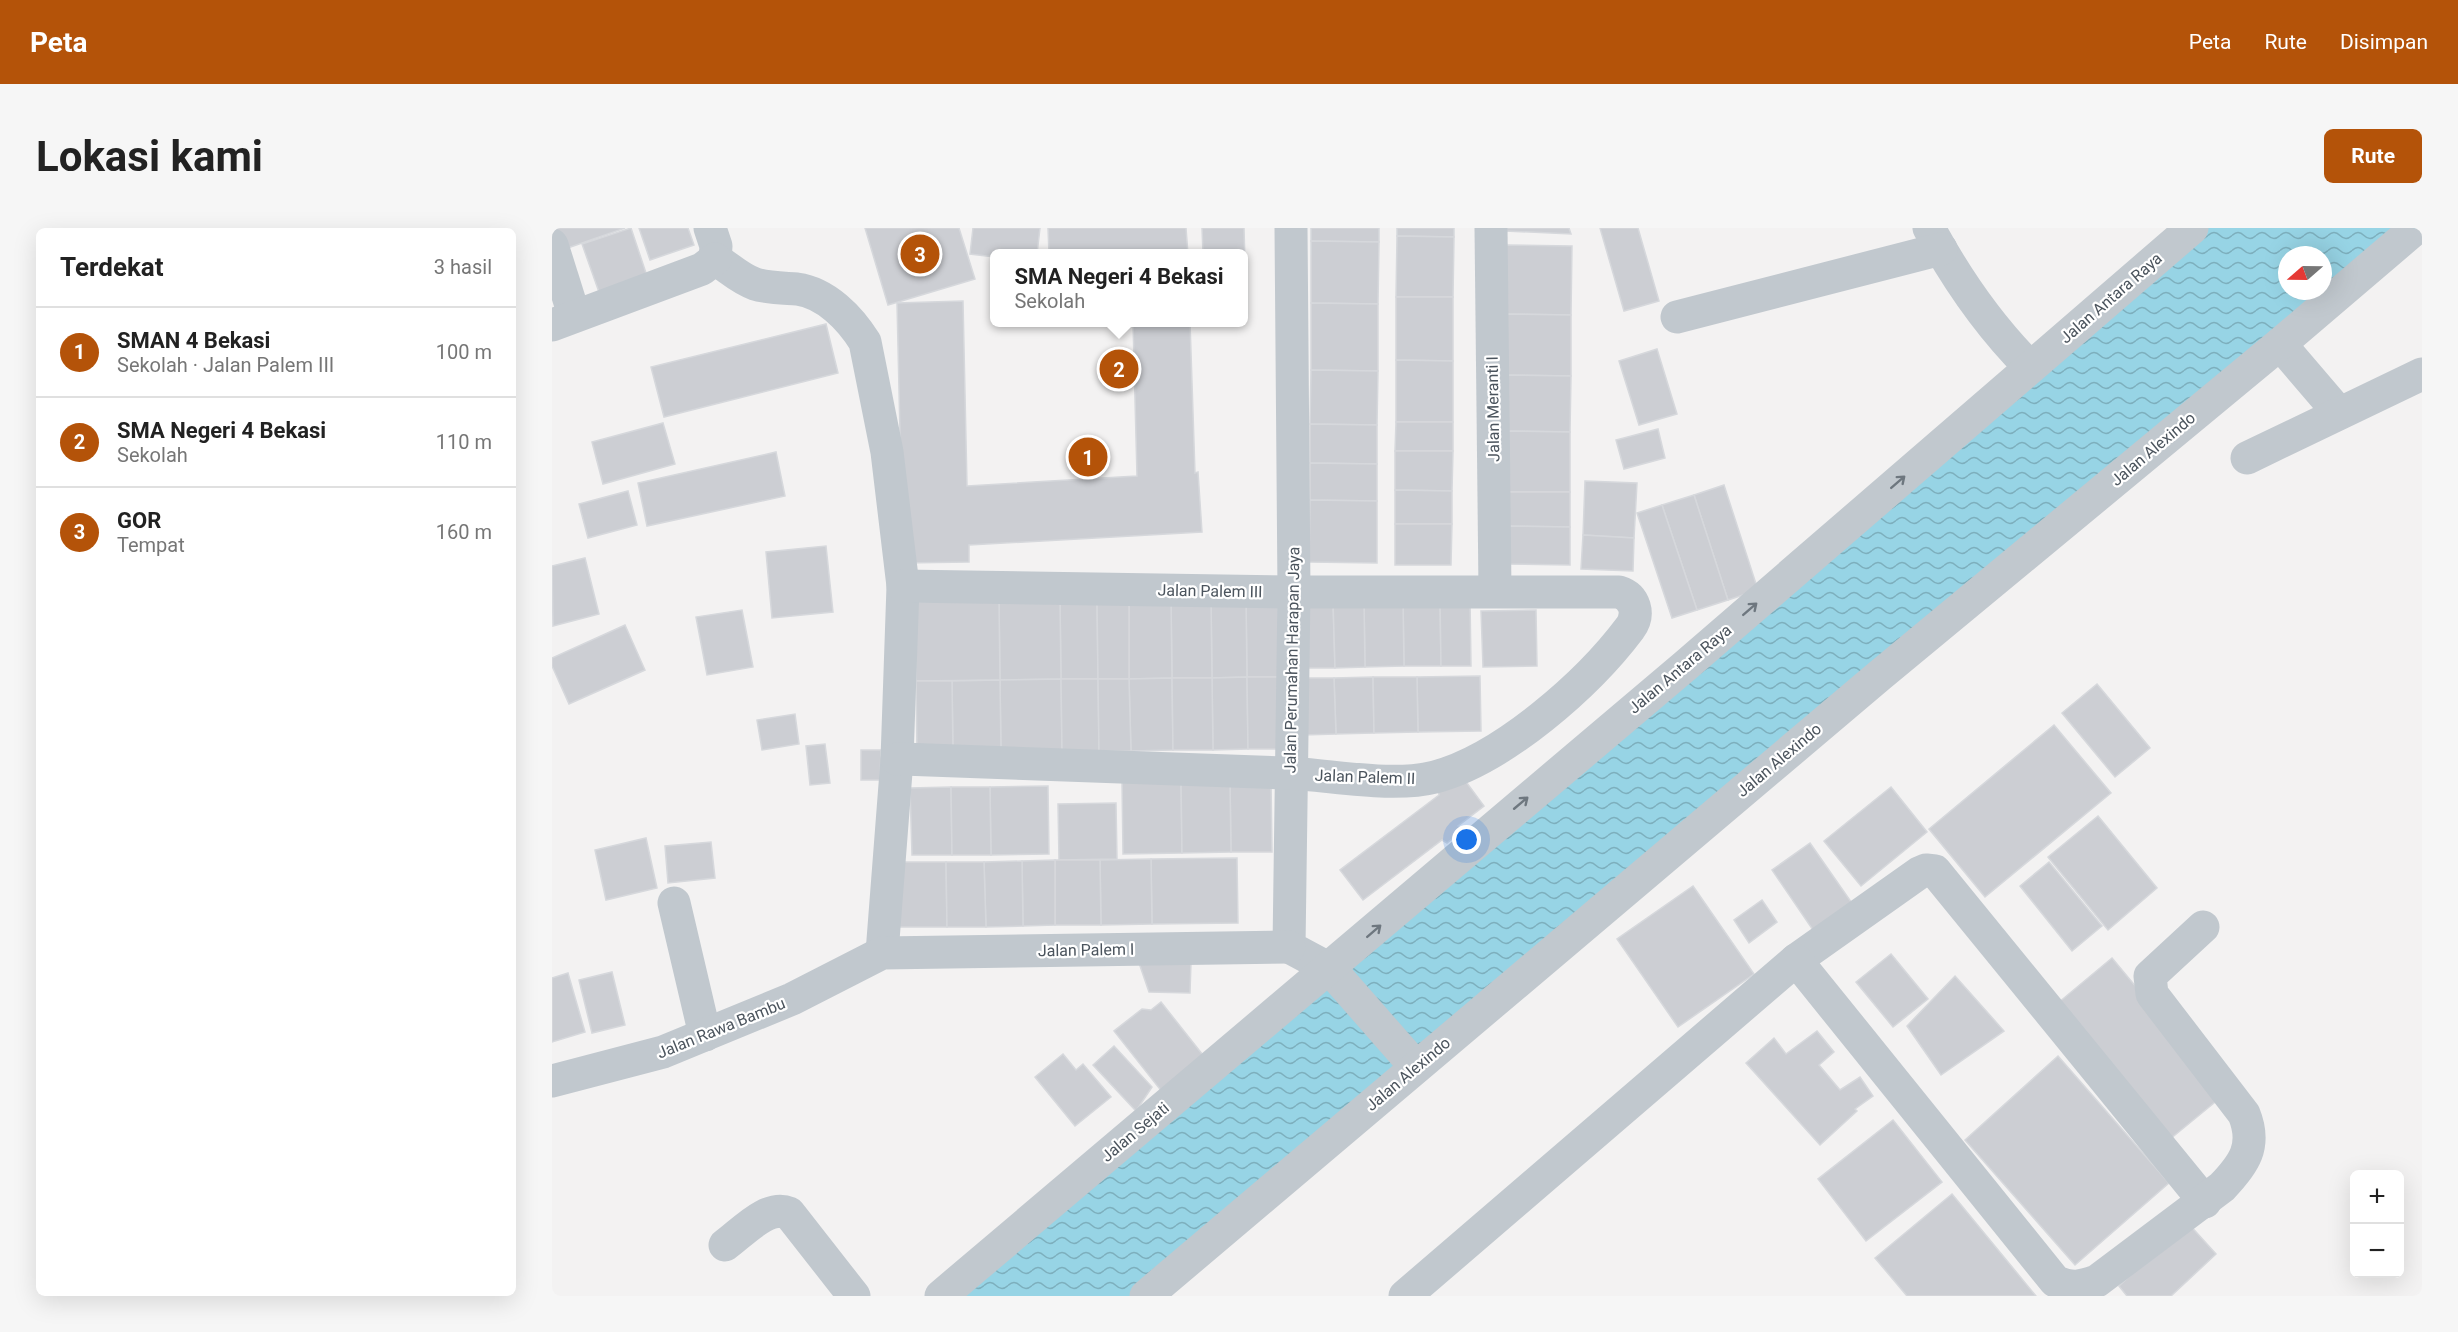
<!DOCTYPE html>
<html lang="id">
<meta charset="utf-8">
<style>
body{margin:0;font-family:Roboto,sans-serif;background:#f6f6f6;color:#222}
.controls{position:absolute;right:18px;bottom:18px;display:grid;overflow:hidden;border-radius:9px;box-shadow:0 6px 24px #0002}
.controls button{width:54px;height:54px;display:grid;place-items:center;padding:0;border:0;border-bottom:2px solid #e0e0e0;background:#fff;color:#222;font:30px sans-serif}
.compass{position:absolute;left:1726px;top:18px;width:54px;height:54px;border-radius:50%;background:#fff;box-shadow:0 6px 24px #0002;rotate:250deg}
.you{position:absolute;left:915px;top:612px;width:21px;height:21px;margin:-15px;border:4px solid #fff;border-radius:50%;background:#1a73e8;box-shadow:0 0 0 9px #1a73e833}
.badge{display:grid;place-items:center;width:39px;height:39px;border-radius:50%;background:#b45309;color:#fff;font-size:20px;font-weight:700}
.pin{position:absolute;translate:-50% -50%;border:3px solid #fff;box-shadow:0 2px 6px #0006}
.popup{position:absolute;left:438px;top:21px;width:258px;height:78px;box-sizing:border-box;display:grid;place-content:center;border-radius:9px;background:#fff;filter:drop-shadow(0 2px 4px #0005);font-size:20px;white-space:nowrap;color:#767676}
.popup b{font-size:22px;color:#222}
.popup::after{content:'';position:absolute;left:50%;top:100%;margin-left:-12px;border:12px solid transparent;border-top-color:#fff}
.list{margin:0;padding:0;list-style:none}
h2{display:flex;justify-content:space-between;align-items:center;height:78px;margin:0;padding:0 24px;font-size:26px}
h2 small{font-size:20px;font-weight:400;color:#767676}
.list li{display:grid;grid-template-columns:39px 1fr auto;gap:18px;align-items:center;box-sizing:border-box;height:90px;padding:0 24px;border-top:2px solid #e0e0e0}
.list b{display:block;font-size:22px;white-space:nowrap}
.list p{margin:0;font-size:20px;white-space:nowrap;color:#767676}
.list em{font-size:20px;font-style:normal;color:#767676}
.map{position:relative;flex:none;width:1870px;height:1068px;overflow:hidden;border-radius:9px}
header{display:flex;align-items:center;gap:36px;box-sizing:border-box;height:84px;padding:0 30px;background:#b45309;color:#fff}
header strong{font-size:28px}
nav{display:flex;gap:33px;margin-inline-start:auto;font-size:21px}
.intro{display:flex;align-items:center;justify-content:space-between;box-sizing:border-box;height:144px;padding:0 36px}
h1{margin:0;font-size:42px}
.button{padding:15px 27px;border-radius:9px;background:#b45309;color:#fff;font-size:21px;font-weight:700}
main{display:flex;gap:36px;padding:0 36px}
aside{flex:1;background:#fff;border-radius:9px;box-shadow:0 6px 24px #0002}
.map>svg:first-child{display:block}
</style>
<header>
<strong>Peta</strong>
<nav><a>Peta</a><a>Rute</a><a>Disimpan</a></nav>
</header>
<div class="intro"><h1>Lokasi kami</h1><a class="button">Rute</a></div>
<main>
<aside>
<h2>Terdekat<small>3 hasil</small></h2>
<ul class="list">
<li><span class="badge">1</span><div><b>SMAN 4 Bekasi</b><p>Sekolah · Jalan Palem III</p></div><em>100 m</em></li>
<li><span class="badge">2</span><div><b>SMA Negeri 4 Bekasi</b><p>Sekolah</p></div><em>110 m</em></li>
<li><span class="badge">3</span><div><b>GOR</b><p>Tempat</p></div><em>160 m</em></li>
</ul>
</aside>
<div class="map">
<svg width="1870" height="1068" viewBox="0 0 1870 1068">
<defs>
<pattern id="water-waves" width="16" height="10" patternUnits="userSpaceOnUse" patternTransform="scale(1.5)"><rect width="16" height="10" fill="#97d4e5"/><path d="M0 5q4-4 8 0t8 0" fill="none" stroke="#7dafbd"/></pattern>
</defs>
<rect width="100%" height="100%" fill="#f3f2f2"/>
<path fill="url(#water-waves)" fill-rule="evenodd" d="M 1647,0 L 1864,0 L 594,1068 L 385,1068 ZM 1735,27 L 1771,27 L 1771,63 L 1735,63 Z"/>
<g fill="#ccced3" stroke="#d6d8dc" stroke-width="1.5">
<path d="M 3,0 L 73,0 L 10,22 Z"/>
<path d="M 79,0 L 95,48 L 47,64 L 30,16 Z"/>
<path d="M 87,0 L 136,0 L 142,17 L 98,32 Z"/>
<path d="M 313,0 L 407,0 L 423,51 L 336,77 Z"/>
<path d="M 421,0 L 488,0 L 485,26 L 442,26 L 442,29 L 418,26 Z"/>
<path d="M 496,0 L 634,0 L 636,26 L 579,26 L 578,22 L 497,26 Z"/>
<path d="M 650,0 L 692,0 L 693,35 L 692,26 L 651,26 Z"/>
<path d="M 759,0 L 827,0 L 827,14 L 759,13 Z"/>
<path d="M 845,0 L 902,0 L 902,9 L 845,8 Z"/>
<path d="M 955,0 L 1017,0 L 1019,6 L 954,3 Z"/>
<path d="M 1048,0 L 1086,0 L 1107,73 L 1072,83 Z"/>
<path d="M 845,8 L 902,9 L 901,69 L 844,69 Z"/>
<path d="M 759,13 L 827,14 L 826,76 L 759,75 Z"/>
<path d="M 952,17 L 1020,18 L 1019,87 L 952,86 Z"/>
<path d="M 844,69 L 901,69 L 901,133 L 844,132 Z"/>
<path d="M 411,73 L 415,258 L 585,248 L 581,94 L 638,94 L 643,245 L 646,244 L 650,304 L 417,317 L 417,334 L 351,335 L 345,75 Z"/>
<path d="M 759,75 L 826,76 L 826,143 L 759,142 Z"/>
<path d="M 952,86 L 1019,87 L 1019,148 L 952,147 Z"/>
<path d="M 274,96 L 286,145 L 112,189 L 99,139 Z"/>
<path d="M 1105,121 L 1125,186 L 1087,197 L 1067,133 Z"/>
<path d="M 844,132 L 901,133 L 901,194 L 844,194 Z"/>
<path d="M 759,142 L 826,143 L 825,197 L 758,196 Z"/>
<path d="M 952,147 L 1019,148 L 1018,204 L 951,203 Z"/>
<path d="M 844,194 L 901,194 L 901,223 L 843,223 Z"/>
<path d="M 111,195 L 123,236 L 51,256 L 40,214 Z"/>
<path d="M 758,196 L 825,197 L 825,236 L 758,235 Z"/>
<path d="M 1106,201 L 1113,230 L 1072,241 L 1064,212 Z"/>
<path d="M 951,203 L 1018,204 L 1018,264 L 951,264 Z"/>
<path d="M 843,223 L 901,223 L 900,263 L 843,262 Z"/>
<path d="M 224,224 L 233,268 L 95,298 L 86,255 Z"/>
<path d="M 758,235 L 825,236 L 825,273 L 758,272 Z"/>
<path d="M 1033,253 L 1085,255 L 1082,310 L 1031,307 Z"/>
<path d="M 1172,257 L 1206,362 L 1176,372 L 1142,267 Z"/>
<path d="M 843,262 L 900,263 L 900,296 L 843,296 Z"/>
<path d="M 76,263 L 85,297 L 36,310 L 27,276 Z"/>
<path d="M 951,264 L 1018,264 L 1018,299 L 951,298 Z"/>
<path d="M 1142,267 L 1176,372 L 1145,382 L 1110,277 Z"/>
<path d="M 758,272 L 825,273 L 825,335 L 757,334 Z"/>
<path d="M 1110,277 L 1145,382 L 1120,390 L 1085,285 Z"/>
<path d="M 843,296 L 900,296 L 899,337 L 843,337 Z"/>
<path d="M 951,298 L 1018,299 L 1018,337 L 951,336 Z"/>
<path d="M 1031,307 L 1082,310 L 1081,343 L 1029,341 Z"/>
<path d="M 274,318 L 281,384 L 220,390 L 214,324 Z"/>
<path d="M 33,330 L 47,386 L 1,398 L 0,338 Z"/>
<path d="M 694,370 L 726,370 L 727,449 L 695,449 Z"/>
<path d="M 694,370 L 695,449 L 660,450 L 659,371 Z"/>
<path d="M 619,371 L 659,371 L 660,450 L 620,450 Z"/>
<path d="M 619,371 L 620,450 L 577,451 L 577,372 Z"/>
<path d="M 888,371 L 889,438 L 852,438 L 851,372 Z"/>
<path d="M 888,371 L 918,371 L 919,438 L 889,438 Z"/>
<path d="M 508,372 L 545,372 L 546,451 L 509,451 Z"/>
<path d="M 508,372 L 509,451 L 448,452 L 447,373 Z"/>
<path d="M 545,372 L 577,372 L 577,451 L 546,451 Z"/>
<path d="M 851,372 L 852,438 L 813,439 L 812,373 Z"/>
<path d="M 447,373 L 448,452 L 364,453 L 363,374 Z"/>
<path d="M 781,373 L 783,440 L 744,440 L 743,374 Z"/>
<path d="M 781,373 L 812,373 L 813,439 L 783,440 Z"/>
<path d="M 190,382 L 201,439 L 155,447 L 144,389 Z"/>
<path d="M 984,382 L 985,438 L 931,439 L 929,383 Z"/>
<path d="M 73,397 L 93,442 L 17,476 L 0,438 L 0,430 Z"/>
<path d="M 928,448 L 929,503 L 866,504 L 865,449 Z"/>
<path d="M 695,449 L 696,521 L 661,522 L 660,450 Z"/>
<path d="M 695,449 L 727,449 L 728,521 L 696,521 Z"/>
<path d="M 821,449 L 822,505 L 784,506 L 782,450 Z"/>
<path d="M 821,449 L 865,449 L 866,504 L 822,505 Z"/>
<path d="M 620,450 L 621,522 L 579,523 L 577,451 Z"/>
<path d="M 620,450 L 660,450 L 661,522 L 621,522 Z"/>
<path d="M 750,450 L 782,450 L 784,506 L 751,507 Z"/>
<path d="M 509,451 L 510,523 L 449,524 L 448,452 Z"/>
<path d="M 509,451 L 546,451 L 547,523 L 510,523 Z"/>
<path d="M 546,451 L 577,451 L 579,523 L 547,523 Z"/>
<path d="M 448,452 L 449,524 L 401,525 L 400,453 Z"/>
<path d="M 364,453 L 400,453 L 401,525 L 365,525 Z"/>
<path d="M 1545,456 L 1598,520 L 1563,549 L 1510,485 Z"/>
<path d="M 243,486 L 247,516 L 210,522 L 205,492 Z"/>
<path d="M 1502,497 L 1559,565 L 1433,669 L 1377,601 Z"/>
<path d="M 273,516 L 278,555 L 258,557 L 254,518 Z"/>
<path d="M 309,522 L 329,522 L 328,552 L 309,552 Z"/>
<path d="M 909,547 L 932,578 L 906,598 L 910,603 L 895,615 L 890,612 L 811,672 L 788,642 L 887,567 L 885,557 Z"/>
<path d="M 719,552 L 720,624 L 679,624 L 678,553 Z"/>
<path d="M 629,553 L 630,625 L 571,626 L 570,554 Z"/>
<path d="M 629,553 L 678,553 L 679,624 L 630,625 Z"/>
<path d="M 496,558 L 497,626 L 439,627 L 438,559 Z"/>
<path d="M 399,559 L 400,627 L 360,627 L 358,560 Z"/>
<path d="M 399,559 L 438,559 L 439,627 L 400,627 Z"/>
<path d="M 1339,559 L 1375,604 L 1309,658 L 1272,613 Z"/>
<path d="M 564,575 L 565,631 L 507,632 L 506,576 Z"/>
<path d="M 1546,588 L 1605,660 L 1556,702 L 1496,629 Z"/>
<path d="M 94,610 L 105,660 L 54,672 L 43,622 Z"/>
<path d="M 159,614 L 163,650 L 116,655 L 113,618 Z"/>
<path d="M 1258,615 L 1302,678 L 1263,705 L 1220,642 Z"/>
<path d="M 685,630 L 686,695 L 600,696 L 599,631 Z"/>
<path d="M 599,631 L 600,696 L 549,697 L 548,632 Z"/>
<path d="M 503,632 L 548,632 L 549,697 L 503,697 Z"/>
<path d="M 503,632 L 503,697 L 471,698 L 470,633 Z"/>
<path d="M 470,633 L 471,698 L 434,699 L 432,634 Z"/>
<path d="M 345,634 L 394,634 L 395,699 L 346,699 Z"/>
<path d="M 394,634 L 432,634 L 434,699 L 395,699 Z"/>
<path d="M 1497,634 L 1550,698 L 1520,723 L 1468,658 Z"/>
<path d="M 1141,658 L 1202,746 L 1126,799 L 1065,711 Z"/>
<path d="M 1210,672 L 1225,694 L 1197,715 L 1182,692 Z"/>
<path d="M 1339,726 L 1376,771 L 1341,799 L 1304,754 Z"/>
<path d="M 1560,730 L 1673,866 L 1612,916 L 1500,780 Z"/>
<path d="M 586,732 L 639,734 L 638,765 L 597,764 Z"/>
<path d="M 60,744 L 73,797 L 40,805 L 27,752 Z"/>
<path d="M 16,745 L 33,804 L 0,814 L 0,750 Z"/>
<path d="M 1403,748 L 1452,803 L 1389,847 L 1355,798 Z"/>
<path d="M 609,774 L 654,831 L 611,865 L 562,803 L 590,781 L 599,782 Z"/>
<path d="M 1265,803 L 1282,824 L 1267,837 L 1288,862 L 1308,849 L 1321,868 L 1303,881 L 1305,883 L 1268,917 L 1194,835 L 1222,810 L 1234,826 Z"/>
<path d="M 562,818 L 600,859 L 584,883 L 541,837 Z"/>
<path d="M 511,826 L 524,842 L 531,836 L 559,869 L 523,898 L 483,849 Z"/>
<path d="M 1506,828 L 1617,955 L 1523,1037 L 1413,912 Z"/>
<path d="M 1341,892 L 1390,954 L 1314,1013 L 1266,951 Z"/>
<path d="M 1400,966 L 1484,1068 L 1355,1068 L 1323,1030 Z"/>
<path d="M 1635,994 L 1664,1026 L 1619,1068 L 1575,1068 L 1567,1058 Z"/>
</g>
<g fill="none" stroke-linecap="round" stroke-linejoin="round">
<g stroke="#c1c8ce" stroke-width="33">
<path d="M 158,0 L 164,18 L 163,31"/>
<path d="M 739,0 L 742,364 L 737,719 L 778,741 L 864,839"/>
<path d="M 939,0 L 943,362"/>
<path d="M 1377,0 C 1404,50 1438,99 1478,139"/>
<path d="M 0,17 L 22,87"/>
<path d="M 163,31 C 176,39 188,51 203,56 C 215,60 231,60 245,61 C 274,65 298,90 313,114 L 335,224 L 351,358 L 345,531 L 330,725"/>
<path d="M 1125,89 L 1389,21"/>
<path d="M 0,97 L 150,41 L 163,31"/>
<path d="M 1728,116 L 1787,185"/>
<path d="M 1695,230 L 1870,146"/>
<path d="M 345,531 C 475,535 605,540 734,545 C 780,547 840,560 883,549 C 951,531 1036,456 1078,400 C 1088,386 1083,369 1067,364 L 742,364 L 351,358"/>
<path d="M 122,675 L 153,807"/>
<path d="M 1244,732 L 1367,645 L 1374,642 L 1383,643 L 1653,974"/>
<path d="M 0,853 L 111,824 L 240,771 L 330,725 L 737,719"/>
<path d="M 173,1017 C 190,1005 215,976 237,985 L 302,1068"/>
<path d="M 389,1068 L 1133,438 L 1640,0"/>
<path d="M 594,1068 L 1327,448 L 1728,116 L 1864,0"/>
<path d="M 853,1068 L 1244,732 L 1503,1053 C 1521,1061 1527,1059 1545,1053 L 1670,959 C 1692,936 1705,918 1692,886 L 1600,766 L 1598,748 L 1651,699"/>
</g>
</g>
<defs><path id="oneway-shaft" d="M-6 0H5M1.5-3L5.5 0L1.5 3" fill="none" stroke-width="1.6" stroke-linecap="round" stroke-linejoin="round" transform="scale(1.5)"/></defs>
<g stroke="#6e777f">
<use href="#oneway-shaft" transform="translate(1346 254) rotate(-41)"/>
<use href="#oneway-shaft" transform="translate(1198 381) rotate(-41)"/>
<use href="#oneway-shaft" transform="translate(969 575) rotate(-40)"/>
<use href="#oneway-shaft" transform="translate(822 703) rotate(-41)"/>
</g>
<g text-anchor="middle" dominant-baseline="central" stroke-width="4.5" stroke-linejoin="round" paint-order="stroke">
<g font-size="16" fill="#4b545d" stroke="#fff">
<text transform="translate(1559 70) rotate(-41)">Jalan Antara Raya</text>
<text transform="translate(941 181) rotate(-91)">Jalan Meranti I</text>
<text transform="translate(1601 221) rotate(-40)">Jalan Alexindo</text>
<text transform="translate(658 363) rotate(1)">Jalan Palem III</text>
<text transform="translate(740 432) rotate(-89)">Jalan Perumahan Harapan Jaya</text>
<text transform="translate(1128 441) rotate(-40)">Jalan Antara Raya</text>
<text transform="translate(1227 532) rotate(-40)">Jalan Alexindo</text>
<text transform="translate(813 549) rotate(2)">Jalan Palem II</text>
<text transform="translate(534 722) rotate(-1)">Jalan Palem I</text>
<text transform="translate(169 800) rotate(-22)">Jalan Rawa Bambu</text>
<text transform="translate(856 846) rotate(-40)">Jalan Alexindo</text>
<text transform="translate(583 904) rotate(-40)">Jalan Sejati</text>
</g>
</g>
</svg>
<div class="controls">
<button>+</button>
<button>−</button>
</div>
<svg class="compass" viewBox="-18 -18 36 36"><path d="M0-13l5 13h-10z" fill="#e53935"/><path d="M0 13l5-13h-10z" fill="#767676"/></svg>
<div class="you"></div>
<div class="pin badge" style="left:536px;top:229px">1</div>
<div class="pin badge" style="left:567px;top:141px">2</div>
<div class="popup"><b>SMA Negeri 4 Bekasi</b>Sekolah</div>
<div class="pin badge" style="left:368px;top:26px">3</div>
</div>
</main>
